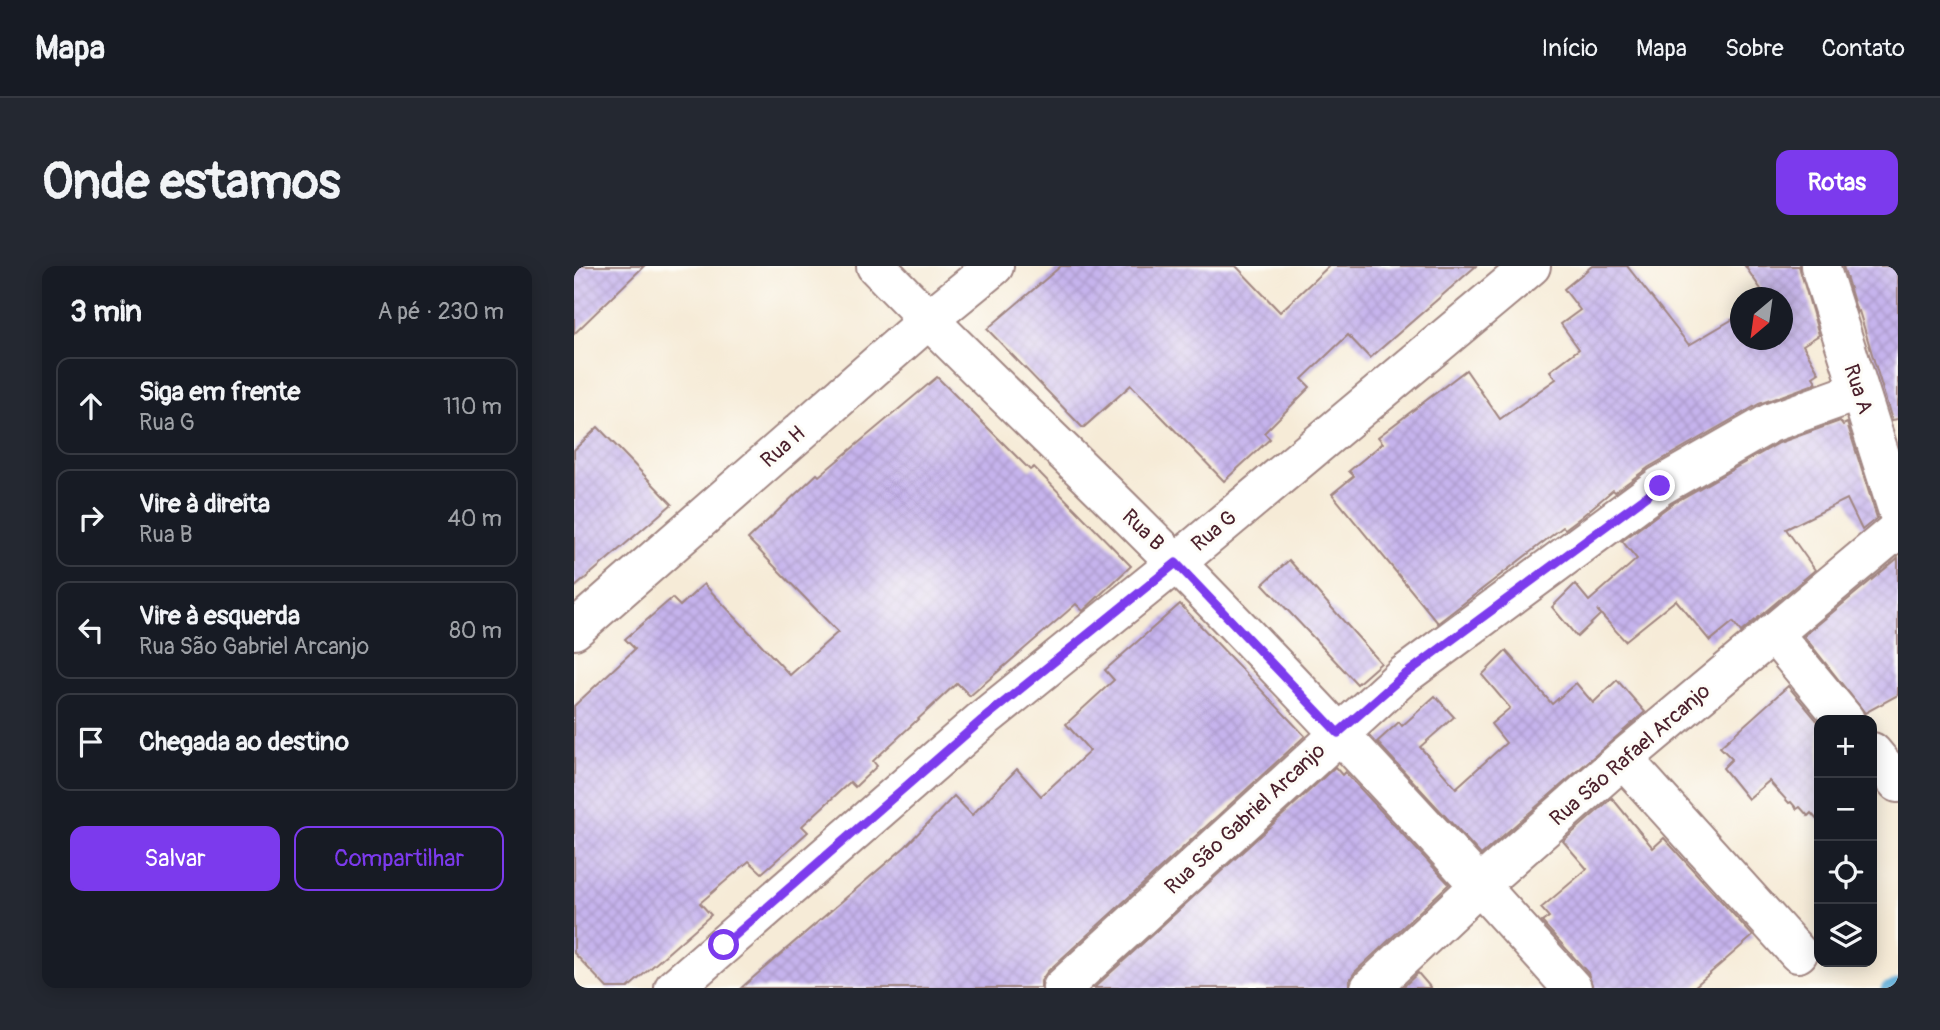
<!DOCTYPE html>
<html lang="pt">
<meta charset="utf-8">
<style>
body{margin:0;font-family:Pangolin,sans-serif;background:#242831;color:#f1f3f6}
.controls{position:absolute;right:21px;bottom:21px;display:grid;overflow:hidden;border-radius:14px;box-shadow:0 4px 18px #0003}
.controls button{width:63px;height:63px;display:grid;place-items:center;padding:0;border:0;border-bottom:2px solid #363941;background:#171b24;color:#f1f3f6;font:35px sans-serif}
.compass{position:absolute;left:1156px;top:21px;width:63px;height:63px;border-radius:50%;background:#171b24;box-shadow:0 4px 18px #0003;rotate:209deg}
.stop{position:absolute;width:21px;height:21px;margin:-16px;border:5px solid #7c3aed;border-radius:50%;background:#fff}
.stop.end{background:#7c3aed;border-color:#fff;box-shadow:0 2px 7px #0008}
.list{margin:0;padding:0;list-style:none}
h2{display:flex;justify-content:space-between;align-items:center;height:91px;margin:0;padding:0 28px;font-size:30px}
h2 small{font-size:23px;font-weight:400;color:#9ea1a6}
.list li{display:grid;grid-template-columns:46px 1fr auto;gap:21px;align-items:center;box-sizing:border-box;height:98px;margin:0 14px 14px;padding:0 14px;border:2px solid #363941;border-radius:14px}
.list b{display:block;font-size:26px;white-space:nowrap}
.list p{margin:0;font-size:23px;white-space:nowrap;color:#9ea1a6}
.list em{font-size:23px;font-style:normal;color:#9ea1a6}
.actions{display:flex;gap:14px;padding:21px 28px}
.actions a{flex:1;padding:16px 0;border:2px solid #7c3aed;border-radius:14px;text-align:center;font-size:24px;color:#7c3aed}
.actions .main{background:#7c3aed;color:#fff}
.icon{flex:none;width:38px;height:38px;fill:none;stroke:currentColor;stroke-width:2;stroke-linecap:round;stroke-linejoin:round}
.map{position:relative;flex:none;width:1324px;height:722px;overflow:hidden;border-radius:14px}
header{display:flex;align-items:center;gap:42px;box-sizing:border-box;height:98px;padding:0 35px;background:#171b24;border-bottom:2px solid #363941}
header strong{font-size:33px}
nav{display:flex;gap:38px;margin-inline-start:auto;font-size:24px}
.intro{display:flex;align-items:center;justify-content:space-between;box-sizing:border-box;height:168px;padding:0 42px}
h1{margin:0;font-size:49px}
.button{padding:18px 32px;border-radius:14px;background:#7c3aed;color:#fff;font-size:24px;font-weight:700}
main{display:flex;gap:42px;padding:0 42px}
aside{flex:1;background:#171b24;border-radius:14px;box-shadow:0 4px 18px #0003}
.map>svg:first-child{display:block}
</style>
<header>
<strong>Mapa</strong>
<nav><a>Início</a><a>Mapa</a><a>Sobre</a><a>Contato</a></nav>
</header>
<div class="intro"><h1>Onde estamos</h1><a class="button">Rotas</a></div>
<main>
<aside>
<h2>3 min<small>A pé · 230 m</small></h2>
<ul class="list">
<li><svg class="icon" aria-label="ahead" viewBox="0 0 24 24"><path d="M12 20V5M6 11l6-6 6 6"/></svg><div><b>Siga em frente</b><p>Rua G</p></div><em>110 m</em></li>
<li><svg class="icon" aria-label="right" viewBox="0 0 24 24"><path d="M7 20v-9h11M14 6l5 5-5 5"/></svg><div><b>Vire à direita</b><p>Rua B</p></div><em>40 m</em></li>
<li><svg class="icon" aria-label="left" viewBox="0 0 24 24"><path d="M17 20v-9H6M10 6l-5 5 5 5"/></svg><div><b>Vire à esquerda</b><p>Rua São Gabriel Arcanjo</p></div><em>80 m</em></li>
<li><svg class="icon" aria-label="arrive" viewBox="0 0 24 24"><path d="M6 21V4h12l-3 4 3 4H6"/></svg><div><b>Chegada ao destino</b></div></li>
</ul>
<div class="actions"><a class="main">Salvar</a><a>Compartilhar</a></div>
</aside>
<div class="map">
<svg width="1324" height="722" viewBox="0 0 1324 722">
<defs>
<pattern id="building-cross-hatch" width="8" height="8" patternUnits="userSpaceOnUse" patternTransform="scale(1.75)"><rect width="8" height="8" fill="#c6b4ed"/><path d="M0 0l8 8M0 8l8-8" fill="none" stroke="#ac9acb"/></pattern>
</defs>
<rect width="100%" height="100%" fill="#fdfcf7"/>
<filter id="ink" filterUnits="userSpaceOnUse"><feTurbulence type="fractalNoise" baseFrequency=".0143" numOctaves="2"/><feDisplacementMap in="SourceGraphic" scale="14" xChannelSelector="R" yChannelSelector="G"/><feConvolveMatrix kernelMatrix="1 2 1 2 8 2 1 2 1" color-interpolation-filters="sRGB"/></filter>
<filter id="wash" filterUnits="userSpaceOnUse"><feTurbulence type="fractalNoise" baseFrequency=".00686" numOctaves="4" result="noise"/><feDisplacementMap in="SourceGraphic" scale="28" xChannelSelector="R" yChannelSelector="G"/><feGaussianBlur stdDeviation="1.57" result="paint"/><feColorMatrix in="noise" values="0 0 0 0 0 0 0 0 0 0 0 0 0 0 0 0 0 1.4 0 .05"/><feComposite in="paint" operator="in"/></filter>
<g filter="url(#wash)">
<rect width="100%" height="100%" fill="#f6ebd7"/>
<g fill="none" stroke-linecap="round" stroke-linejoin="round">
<path stroke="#5dacd7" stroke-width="10" d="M 1312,722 L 1324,717"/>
</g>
<g id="blocks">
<g fill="url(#building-cross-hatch)">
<path d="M 0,0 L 70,0 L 0,68 Z"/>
<path d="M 487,0 L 662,0 L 706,46 L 755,0 L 902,0 L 796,92 L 774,69 L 728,113 L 736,121 L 690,167 L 696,173 L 650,215 L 557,119 L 509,162 L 413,63 Z"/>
<path d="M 1018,0 L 1053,0 L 1115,79 L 1166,49 L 1166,74 L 1208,74 L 1208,32 L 1193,32 L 1171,0 L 1225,0 L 1245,69 L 1229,79 L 1245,107 L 1239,111 L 1243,117 L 1185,138 L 1075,201 L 1041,226 L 1039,224 L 1007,251 L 991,263 L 989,261 L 864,357 L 758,228 L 780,210 L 775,205 L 809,177 L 804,171 L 892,104 L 926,153 L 982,113 L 976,105 L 1005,83 L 987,58 L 1006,44 L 990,23 Z"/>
<path d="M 1269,0 L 1324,0 L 1324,153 L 1318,154 L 1285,45 L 1283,46 Z"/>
<path d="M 363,111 L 456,204 L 460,201 L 557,300 L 509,345 L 502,338 L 396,430 L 383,417 L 299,495 L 303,500 L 281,521 L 276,516 L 228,560 L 234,566 L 188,607 L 175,595 L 126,637 L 137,649 L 54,722 L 33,722 L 0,687 L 0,440 L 61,383 L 51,373 L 98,332 L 106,340 L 130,318 L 216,409 L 264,366 L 174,273 L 243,208 L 245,210 Z"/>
<path d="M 1266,155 L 1269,159 L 1273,157 L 1303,252 L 1288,264 L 1273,233 L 1212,263 L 1241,304 L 1167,366 L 1159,356 L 1136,375 L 1102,334 L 1051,375 L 1023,344 L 1027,348 L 1003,371 L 978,341 L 1001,318 L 1015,335 L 1063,293 L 1048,275 L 1098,238 L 1205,177 Z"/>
<path d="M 24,161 L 98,238 L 0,322 L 0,184 Z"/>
<path d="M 1324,292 L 1324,429 L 1291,447 L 1230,370 Z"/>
<path d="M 715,294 L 807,397 L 783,418 L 689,318 Z"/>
<path d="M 606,338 L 731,470 L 473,706 L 467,715 L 467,722 L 167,722 L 332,580 L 380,530 L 398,549 L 443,503 L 467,530 L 516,485 L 492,458 L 540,414 L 531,404 Z"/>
<path d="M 932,385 L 978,438 L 1002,417 L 1019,437 L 1043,414 L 1071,446 L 907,589 L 803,476 L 825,456 L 828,460 L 861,430 L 880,451 L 846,481 L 882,522 L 932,477 L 917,458 L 936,442 L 908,409 Z"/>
<path d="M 1214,420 L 1245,457 L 1245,556 L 1237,547 L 1234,550 L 1226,541 L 1223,543 L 1217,536 L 1215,537 L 1195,515 L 1174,533 L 1149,502 L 1158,493 L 1146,481 Z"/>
<path d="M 761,501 L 768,509 L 771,506 L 875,618 L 781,706 L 775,715 L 775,722 L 520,722 Z"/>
<path d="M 1038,532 L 1079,582 L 1090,572 L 1179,670 L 1119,722 L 1019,722 L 1014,707 L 968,656 L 975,651 L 967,642 L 1013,603 L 989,575 Z"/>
<path d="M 844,707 L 857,722 L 828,722 Z"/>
</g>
</g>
</g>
<g filter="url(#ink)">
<use href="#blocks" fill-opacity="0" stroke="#a08581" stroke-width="2"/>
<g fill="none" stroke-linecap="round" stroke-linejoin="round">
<defs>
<g id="minor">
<path d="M 302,0 C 400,102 504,197 602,297 C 738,435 869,578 998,722"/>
<path d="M 1246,0 L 1324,246"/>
<path d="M 0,364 L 354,54 L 420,0"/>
<path d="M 1199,367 L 1271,454"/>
<path d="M 1298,486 L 1324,517"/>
<path d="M 1049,493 L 1224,687"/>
<path d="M 100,722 L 408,454 L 602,297 L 957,0"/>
<path d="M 488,722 L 829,410 L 1086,220 L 1196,157 L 1285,125"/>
<path d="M 796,722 L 906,619 L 1049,493 L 1324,263"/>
</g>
</defs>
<use href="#minor" stroke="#a08581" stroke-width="42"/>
<use href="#minor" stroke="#fff" stroke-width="38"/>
</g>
</g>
<g fill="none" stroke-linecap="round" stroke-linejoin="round" filter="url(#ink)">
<path stroke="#7c3aed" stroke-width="9" d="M 150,679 L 408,454 L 602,297 L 764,467 L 829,410 L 1086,220"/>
</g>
<g text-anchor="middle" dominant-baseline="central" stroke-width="6" stroke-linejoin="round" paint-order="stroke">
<g font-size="21" fill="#4a1f2b" stroke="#fdfcf7">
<text transform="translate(1284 123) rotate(72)">Rua A</text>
<text transform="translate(209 181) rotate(-41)">Rua H</text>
<text transform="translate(569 264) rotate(44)">Rua B</text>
<text transform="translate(640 265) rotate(-40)">Rua G</text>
<text transform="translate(1056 489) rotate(-41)">Rua São Rafael Arcanjo</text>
<text transform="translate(671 553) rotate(-43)">Rua São Gabriel Arcanjo</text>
</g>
</g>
</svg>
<div class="controls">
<button>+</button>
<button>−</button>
<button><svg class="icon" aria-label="locate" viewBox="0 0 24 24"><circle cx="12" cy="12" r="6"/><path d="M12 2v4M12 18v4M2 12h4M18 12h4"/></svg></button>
<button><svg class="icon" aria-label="layers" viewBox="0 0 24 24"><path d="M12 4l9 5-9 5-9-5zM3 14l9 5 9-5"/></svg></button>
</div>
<svg class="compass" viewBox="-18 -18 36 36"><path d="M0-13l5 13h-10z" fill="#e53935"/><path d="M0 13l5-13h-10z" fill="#9ea1a6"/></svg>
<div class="stop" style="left:150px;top:679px"></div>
<div class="stop end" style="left:1086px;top:220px"></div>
</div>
</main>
